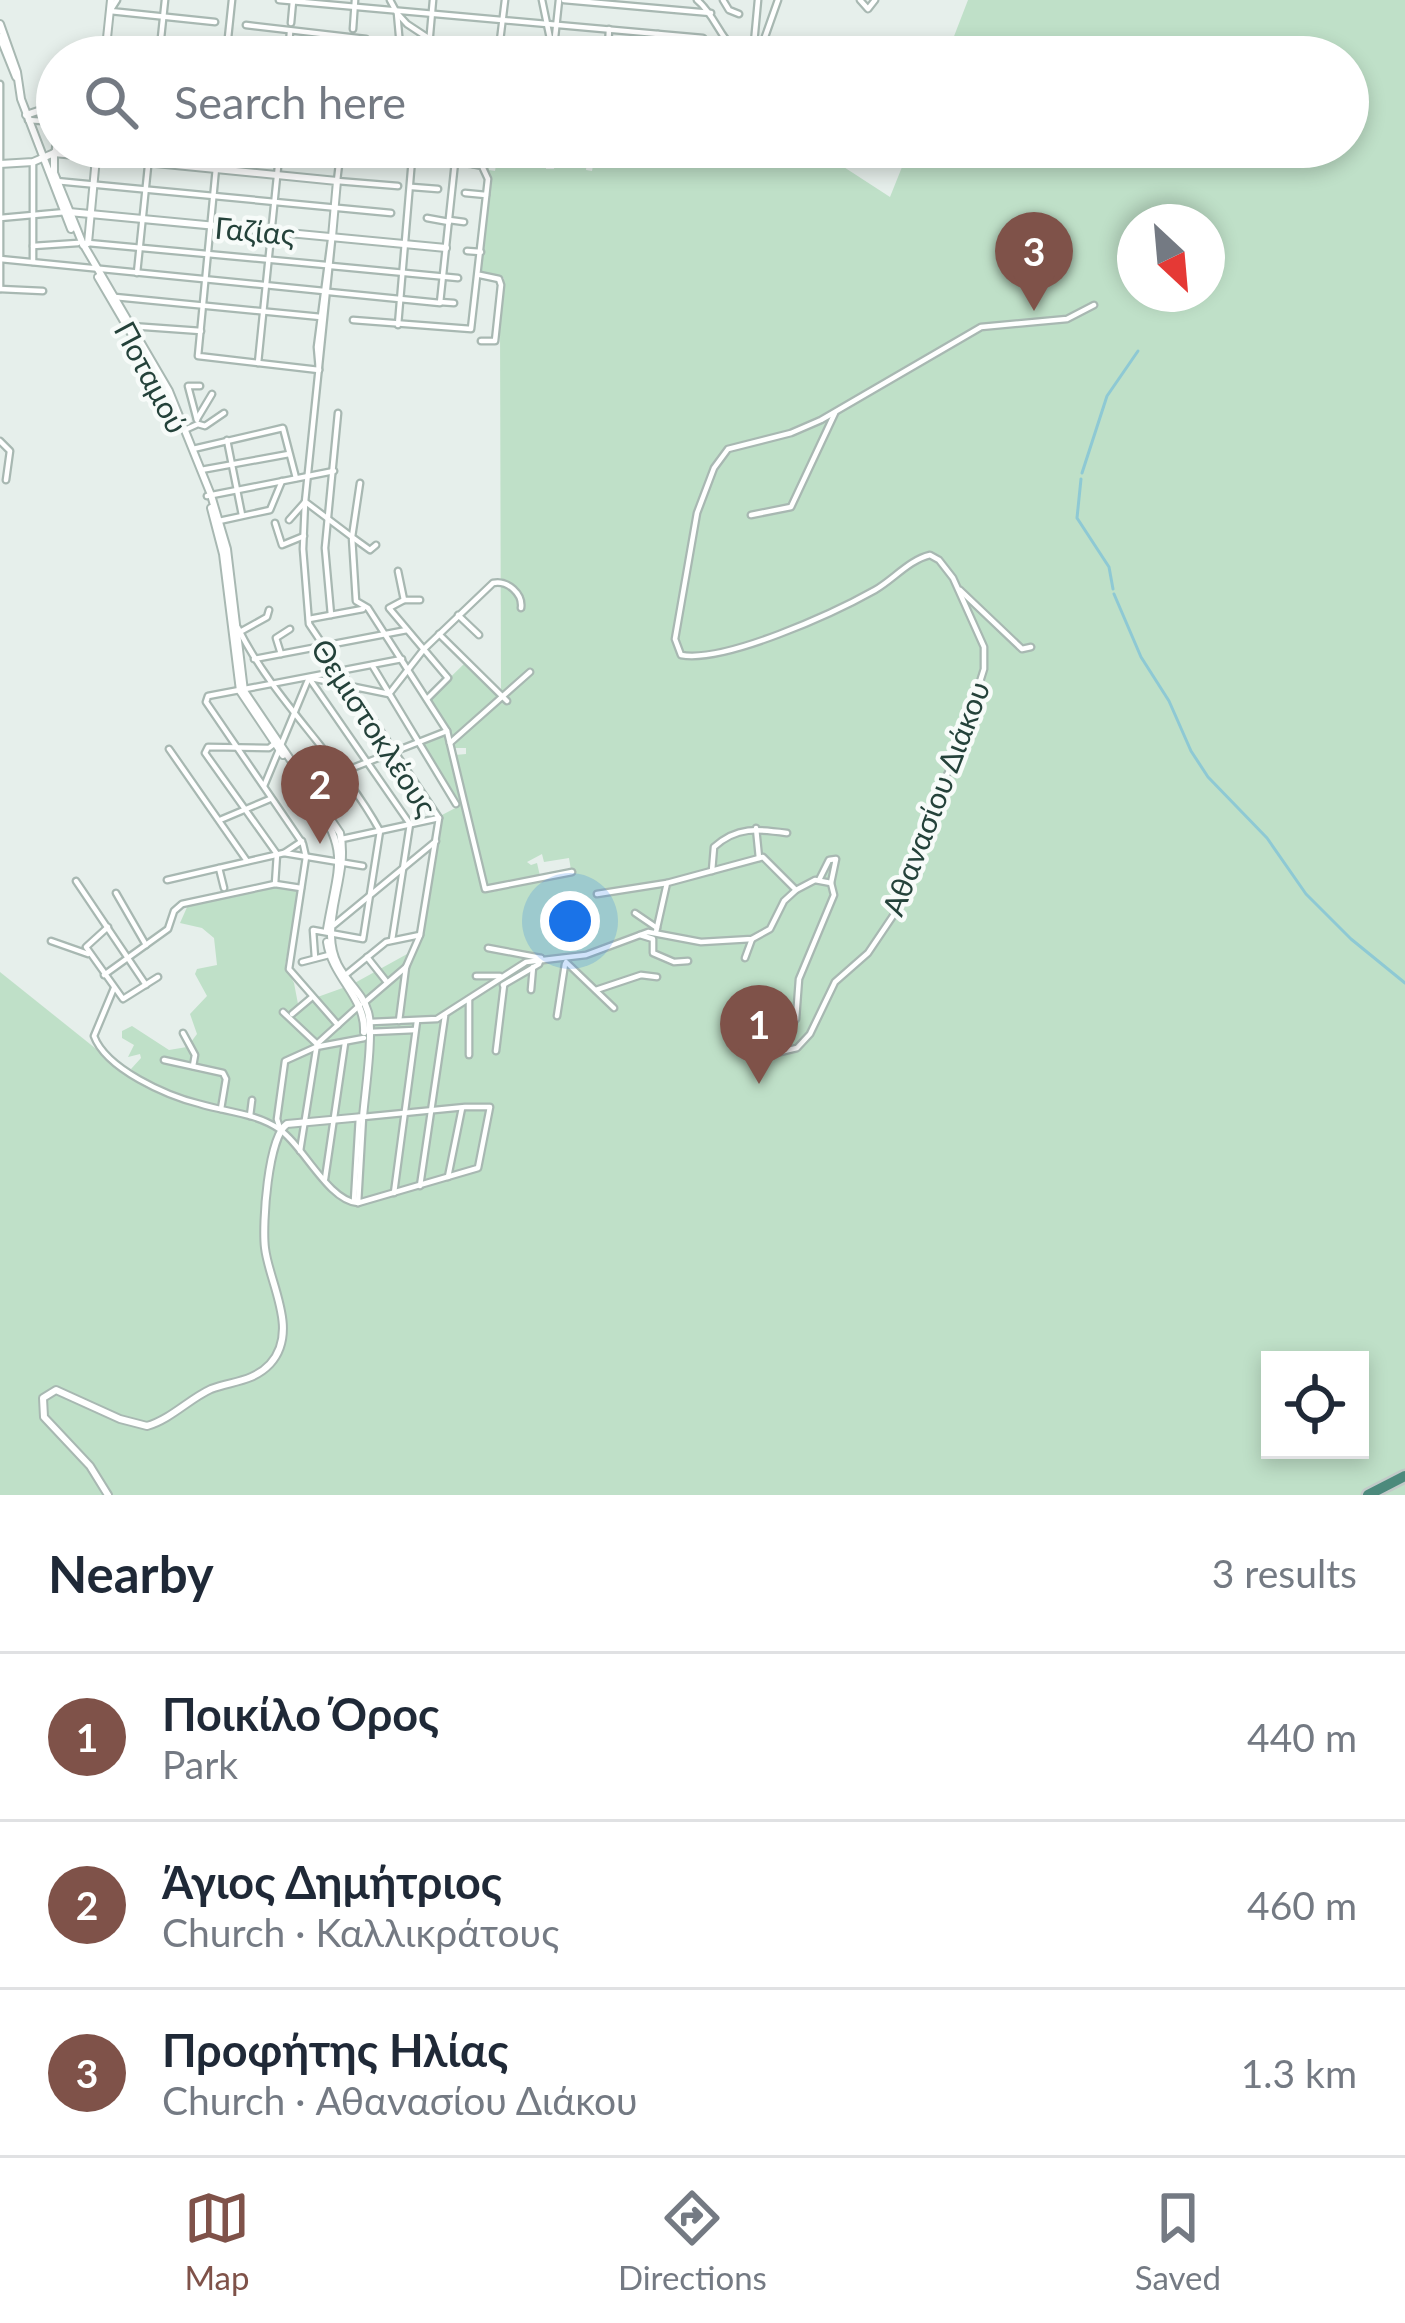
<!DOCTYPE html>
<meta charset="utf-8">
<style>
body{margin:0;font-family:Lato,sans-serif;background:#f6f6f7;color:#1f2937}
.controls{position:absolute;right:36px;bottom:36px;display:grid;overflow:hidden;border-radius:0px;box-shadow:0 6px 18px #0003}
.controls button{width:108px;height:108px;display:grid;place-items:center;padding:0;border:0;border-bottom:3px solid #e0e1e3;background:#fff;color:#1f2937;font:60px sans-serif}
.compass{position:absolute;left:1117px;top:204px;width:108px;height:108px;border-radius:50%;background:#fff;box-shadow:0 6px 18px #0003;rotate:154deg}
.you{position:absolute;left:570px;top:921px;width:42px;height:42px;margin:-30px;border:9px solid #fff;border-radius:50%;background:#1a73e8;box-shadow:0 0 0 18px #1a73e833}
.badge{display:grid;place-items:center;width:78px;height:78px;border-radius:50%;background:#7f5249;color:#fff;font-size:39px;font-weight:700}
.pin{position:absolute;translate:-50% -99px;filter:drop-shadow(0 3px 6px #0008)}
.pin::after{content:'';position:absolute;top:63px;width:42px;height:36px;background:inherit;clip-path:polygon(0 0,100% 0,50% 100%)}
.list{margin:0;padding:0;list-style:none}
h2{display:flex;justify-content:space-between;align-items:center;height:156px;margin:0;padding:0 48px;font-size:51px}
h2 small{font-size:39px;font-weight:400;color:#747a83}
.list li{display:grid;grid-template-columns:78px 1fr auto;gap:36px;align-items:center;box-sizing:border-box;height:168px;padding:0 48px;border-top:3px solid #e0e1e3}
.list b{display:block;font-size:45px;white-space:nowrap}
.list p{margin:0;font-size:39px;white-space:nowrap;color:#747a83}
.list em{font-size:39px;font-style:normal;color:#747a83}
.icon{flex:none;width:66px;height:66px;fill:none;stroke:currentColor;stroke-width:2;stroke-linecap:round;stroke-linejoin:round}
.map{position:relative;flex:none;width:1405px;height:1495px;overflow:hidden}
.search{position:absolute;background:#fff;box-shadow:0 6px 18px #0003;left:36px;right:36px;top:36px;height:132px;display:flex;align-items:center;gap:30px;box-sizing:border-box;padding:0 42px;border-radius:66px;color:#747a83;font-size:45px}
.sheet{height:660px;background:#fff}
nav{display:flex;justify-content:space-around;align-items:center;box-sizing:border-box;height:168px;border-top:3px solid #e0e1e3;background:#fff;font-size:33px;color:#747a83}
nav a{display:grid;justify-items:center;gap:6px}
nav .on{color:#7f5249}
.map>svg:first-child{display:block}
</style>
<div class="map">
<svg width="1405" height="1495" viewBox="0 0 1405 1495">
<rect width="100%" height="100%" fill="#e6efeb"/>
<path fill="#bfe0c8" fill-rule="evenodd" d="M 968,0 L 1405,0 L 1405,1495 L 0,1495 L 0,972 L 130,1076 L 136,1073 L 131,1069 L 141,1058 L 140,1054 L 128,1057 L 134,1045 L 122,1038 L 122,1031 L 132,1026 L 169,1050 L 193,1046 L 191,1042 L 197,1034 L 190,1014 L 207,996 L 195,974 L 197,969 L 217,965 L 214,938 L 202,928 L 180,923 L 188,905 L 275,886 L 299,889 L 285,966 L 294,983 L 298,1004 L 351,985 L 418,948 L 422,939 L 442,815 L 461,805 L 422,742 L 447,733 L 484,893 C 515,890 541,872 571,870 L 569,858 L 544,862 L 542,854 L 527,862 L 531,865 L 537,863 L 540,876 L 487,888 L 455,755 L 466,754 L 466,748 L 453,748 L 452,743 L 481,714 L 452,739 L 429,698 L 466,662 L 497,694 L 494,701 L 501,696 L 500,324 L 504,278 L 481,272 L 491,176 L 479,163 L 491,156 L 489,170 L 495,171 L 498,154 L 546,157 L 546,169 L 554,169 L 555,158 L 587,161 L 586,170 L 592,171 L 594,161 L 626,147 L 813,147 L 890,197 L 910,147 L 1348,147 L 1348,57 L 946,57 ZM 1135,222 L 1207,222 L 1207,294 L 1135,294 ZM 1270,1360 L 1360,1360 L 1360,1450 L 1270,1450 Z"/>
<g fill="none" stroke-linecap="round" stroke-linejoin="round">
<g stroke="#8ec9d4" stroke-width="3">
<path d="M 1082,473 L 1107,396 L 1138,351"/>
<path d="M 1081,479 L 1077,518 L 1109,567 L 1113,589"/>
<path d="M 1114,594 L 1141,657 L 1169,701 L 1191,751 L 1208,777 L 1267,838 L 1306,894 L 1351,939 L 1405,983"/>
</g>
<defs>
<g id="minor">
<path d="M 117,0 L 110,11 L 215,22"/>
<path d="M 279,0 L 703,38 L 720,57"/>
<path d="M 390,0 L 397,13 L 401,57"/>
<path d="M 542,0 L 553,53"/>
<path d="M 564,0 L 711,13"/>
<path d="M 697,0 C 721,19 725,64 761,53"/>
<path d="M 723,0 L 729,10 L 739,14"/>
<path d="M 860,0 L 868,9 L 875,0"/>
<path d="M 397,13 L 407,24 L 457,57"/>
<path d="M 291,23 L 293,1"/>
<path d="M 246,25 L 366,39"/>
<path d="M 353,29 L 355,0"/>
<path d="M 107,40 L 216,50"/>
<path d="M 386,41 L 429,46"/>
<path d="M 445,45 L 499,51"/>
<path d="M 554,47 L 559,0"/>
<path d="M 657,48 L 658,34"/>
<path d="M 608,49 L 609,29"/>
<path d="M 760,51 L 778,0"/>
<path d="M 227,53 L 235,50 L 241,56 L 251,55"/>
<path d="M 753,54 L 758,0"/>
<path d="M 260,55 L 295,57"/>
<path d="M 159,57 L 165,0"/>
<path d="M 226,57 L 232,0"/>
<path d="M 288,57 L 290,32"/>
<path d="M 350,57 L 352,39"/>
<path d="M 428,57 L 433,0"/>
<path d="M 498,57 L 505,0"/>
<path d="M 558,57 L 561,57"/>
<path d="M 0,84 L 0,289"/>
<path d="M 28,120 L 57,122"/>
<path d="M 218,147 L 198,356 L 319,370"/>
<path d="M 299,147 L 473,164 C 520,133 579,179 625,147"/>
<path d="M 341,147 L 337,181 L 398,186"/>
<path d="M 55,151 L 57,133"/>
<path d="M 33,162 L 33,262"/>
<path d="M 56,181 L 391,213"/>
<path d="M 412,187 L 438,189"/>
<path d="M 465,193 L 486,195"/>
<path d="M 0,218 L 66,212"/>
<path d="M 427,218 L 449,222"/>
<path d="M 449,220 L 464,222"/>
<path d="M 332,240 L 305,502 L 303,549 L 309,624 L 439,818 L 420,935 L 406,967 L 399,1021"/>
<path d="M 88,243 L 326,265"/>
<path d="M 33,246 L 78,243"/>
<path d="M 467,251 L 481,252"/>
<path d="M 0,259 L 324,291"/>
<path d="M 331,266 L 458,278"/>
<path d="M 137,273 L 150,147"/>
<path d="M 480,275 L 499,279 L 501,285 L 495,341 L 481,341"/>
<path d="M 0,289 L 43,291"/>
<path d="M 329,292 L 440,303 L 455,162"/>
<path d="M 115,297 L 321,317"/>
<path d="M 440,302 L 454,303"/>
<path d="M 353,320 L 471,329 L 488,179 L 482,166 L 473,164"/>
<path d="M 398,325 L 413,147"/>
<path d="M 131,326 L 201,331"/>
<path d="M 258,363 L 280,147"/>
<path d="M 319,370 L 317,347 L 331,240"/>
<path d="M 197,419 L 212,394"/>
<path d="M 197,420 L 188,386 L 200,386"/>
<path d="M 187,429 L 198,424 L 205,426 L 224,413"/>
<path d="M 227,440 L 242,515"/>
<path d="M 0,441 L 10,451 L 6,480"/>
<path d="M 193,449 L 283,428 L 296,478"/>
<path d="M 201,470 L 289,454"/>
<path d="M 360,483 L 352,537 L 370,550 L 376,545"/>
<path d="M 207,496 L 334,471"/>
<path d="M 307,503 L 352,537 L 356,601 L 368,608 L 447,731 L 485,889 L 572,872"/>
<path d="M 751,515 L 791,507 L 835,413"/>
<path d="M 289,520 L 305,502"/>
<path d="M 219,521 L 270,510 L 282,481"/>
<path d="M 275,523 L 282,545 L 304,536"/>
<path d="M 398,571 L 404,600"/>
<path d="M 960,590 L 1022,649 L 1031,647"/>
<path d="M 420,600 L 404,600 L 389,608 L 448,678 L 427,699"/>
<path d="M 331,615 L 325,548 L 338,413"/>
<path d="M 458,615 L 479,635"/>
<path d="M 309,619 L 363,609"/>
<path d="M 238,628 C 274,701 340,758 380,831 L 363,939 L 313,930 L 315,958"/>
<path d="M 240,632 L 267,617 L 269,610"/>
<path d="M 439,634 L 507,701"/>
<path d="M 281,654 L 276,638 L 290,629"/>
<path d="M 254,659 L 407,630"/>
<path d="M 372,665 L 456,804"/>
<path d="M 309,678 L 410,824 L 392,940"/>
<path d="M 311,678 L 389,694 L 424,649 L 493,583 C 508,580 523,594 521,608"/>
<path d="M 450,743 L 530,672"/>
<path d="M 274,744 L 269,748 L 208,747 L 205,753 L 277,854 L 275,884"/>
<path d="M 169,749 L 247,861"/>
<path d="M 309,785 L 447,731"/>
<path d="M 264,786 L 308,680"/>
<path d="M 220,820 L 270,799"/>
<path d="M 756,828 L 759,858"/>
<path d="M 342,839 L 439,818"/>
<path d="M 284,853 L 363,866"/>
<path d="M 219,868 L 224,888"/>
<path d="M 712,871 L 714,847 C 737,826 758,829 787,833"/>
<path d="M 167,880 L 284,853 L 302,841"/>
<path d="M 819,880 L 829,860 L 836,859 L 831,883 L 834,895 L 799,979 L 796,1019 L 774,1043 L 780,1052 L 797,1048 L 810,1034 L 835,982 L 868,953 L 901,904 L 927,813 L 950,769 L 972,707 L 984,669 L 984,647 L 953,578 L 939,560 L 930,555 C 909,560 894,579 875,590 C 834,613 725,663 681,655 L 675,639 L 697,513 L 714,468 L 728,449 L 791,433 L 821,420 L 981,327 L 1067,319 L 1094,305"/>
<path d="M 76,881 L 146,985"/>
<path d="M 116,893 L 146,945"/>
<path d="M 597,894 L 667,883"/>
<path d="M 635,913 L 657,928"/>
<path d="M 334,925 L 436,841"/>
<path d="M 108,927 L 86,947 L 123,999 L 158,977"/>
<path d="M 656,932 L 667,883 L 763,857 L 796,890"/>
<path d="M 640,935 L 653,939 L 653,953 L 674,962 L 688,961"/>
<path d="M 51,941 L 88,954"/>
<path d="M 488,948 L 541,958"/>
<path d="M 367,957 L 386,981"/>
<path d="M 745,958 L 752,939"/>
<path d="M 302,962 L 329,955"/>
<path d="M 566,962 L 614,1008"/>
<path d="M 104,975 L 168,929 L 174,911 L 182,904 L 275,884 L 301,888"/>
<path d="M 476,976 L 500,976"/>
<path d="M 343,977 L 386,942 L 420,935"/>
<path d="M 503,985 L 539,964 L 541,958"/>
<path d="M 114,988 L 94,1036 C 106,1069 167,1096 200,1104 C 226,1112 256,1113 279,1129 C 303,1145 328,1201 358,1203"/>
<path d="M 531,990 L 533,967"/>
<path d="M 596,990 L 641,975 L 657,977"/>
<path d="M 365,1002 L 406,967"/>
<path d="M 283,1012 L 317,1044"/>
<path d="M 292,1014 L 311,998"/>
<path d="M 557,1016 L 565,964"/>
<path d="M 371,1022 L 437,1019 L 526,962 L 586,955 L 648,932 L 701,942 L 752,939 L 770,929 L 784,901 L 796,890 L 815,880 L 831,883"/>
<path d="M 338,1025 L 289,969 L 306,857 L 303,844 L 206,702 L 208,696 L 402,659"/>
<path d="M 370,1032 L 415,1030"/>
<path d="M 183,1033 L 195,1055 L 193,1066"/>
<path d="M 496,1051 L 504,985"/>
<path d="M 469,1055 L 469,999"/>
<path d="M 164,1060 L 223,1073 L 226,1079 L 221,1109"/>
<path d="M 465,1107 L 490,1107 L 478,1168 L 358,1203 L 363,1117 Z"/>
<path d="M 250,1116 L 252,1100"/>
<path d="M 280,1129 L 277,1119 L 285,1061 L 316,1047 L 364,1038"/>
<path d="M 300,1151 L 317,1044 L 360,1005"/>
<path d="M 448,1177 L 462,1108"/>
<path d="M 325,1179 L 345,1043"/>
<path d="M 420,1186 L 445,1016"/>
<path d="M 394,1193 L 417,1021"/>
<path d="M 354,1201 L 359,1117"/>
</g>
<g id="tertiary">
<path d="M 0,24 L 17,72 L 21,99 L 71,229"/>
<path d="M 0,37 L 16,77"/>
<path d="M 92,57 L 105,43"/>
<path d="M 105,57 L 111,0"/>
<path d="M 26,115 L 41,110 L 57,89"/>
<path d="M 54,153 L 54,173 L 82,242 L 169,391 L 211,495 L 227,549 L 244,691 L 340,833 C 348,868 330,901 331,936 C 332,976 360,984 368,1012 C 374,1033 365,1092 363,1117 L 287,1124 C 268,1137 262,1224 265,1248 C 269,1283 300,1331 270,1364 C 253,1382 232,1381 211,1389 C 189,1399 171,1419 147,1426 L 120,1419 L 56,1390 L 43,1398 L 44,1417 L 90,1466 L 108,1495"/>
<path d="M 0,164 L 33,162 L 54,153 L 337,181 L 332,237"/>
<path d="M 69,212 L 446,248"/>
<path d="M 83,245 L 88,243 L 97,147"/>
<path d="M 98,277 L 146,359"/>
<path d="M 161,386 L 174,412"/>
<path d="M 211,508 L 223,554 L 240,691 L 283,755"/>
<path d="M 311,795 C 351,853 338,864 327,929"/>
<path d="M 327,942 C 332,977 366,998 364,1032"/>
</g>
<path id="trunk" d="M 1368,1495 L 1405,1476"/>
</defs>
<use href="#minor" stroke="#a8b8b2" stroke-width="9"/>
<use href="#tertiary" stroke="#a8b8b2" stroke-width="10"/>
<use href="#trunk" stroke="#c2cac8" stroke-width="15"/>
<use href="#minor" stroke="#fff" stroke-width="4.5"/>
<use href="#tertiary" stroke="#fff" stroke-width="6"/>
<use href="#trunk" stroke="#4c8a7c" stroke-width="10"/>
</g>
<g text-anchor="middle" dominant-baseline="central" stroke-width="9" stroke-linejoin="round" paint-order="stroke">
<g font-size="30" fill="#24423a" stroke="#f7fbf9">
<text transform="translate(255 230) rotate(5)">Γαζίας</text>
<text transform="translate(152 377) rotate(62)">Ποταμού</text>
<text transform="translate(375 727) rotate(57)">Θεμιστοκλέους</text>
<text transform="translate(935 798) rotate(-69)">Αθανασίου Διάκου</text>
</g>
</g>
</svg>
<div class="controls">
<button><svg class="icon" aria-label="locate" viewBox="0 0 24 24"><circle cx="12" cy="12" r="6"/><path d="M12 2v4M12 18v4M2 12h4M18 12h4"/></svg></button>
</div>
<svg class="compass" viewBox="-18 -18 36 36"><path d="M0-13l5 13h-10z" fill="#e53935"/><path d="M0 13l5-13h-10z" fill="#747a83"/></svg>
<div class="you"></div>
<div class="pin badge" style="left:759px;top:1084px">1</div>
<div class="pin badge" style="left:320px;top:844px">2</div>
<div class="pin badge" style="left:1034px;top:311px">3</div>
<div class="search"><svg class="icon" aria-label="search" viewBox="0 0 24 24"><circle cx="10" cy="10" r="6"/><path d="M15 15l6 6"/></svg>Search here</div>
</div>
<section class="sheet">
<h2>Nearby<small>3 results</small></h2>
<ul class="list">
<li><span class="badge">1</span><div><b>Ποικίλο Όρος</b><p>Park</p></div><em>440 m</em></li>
<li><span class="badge">2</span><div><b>Άγιος Δημήτριος</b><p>Church · Καλλικράτους</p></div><em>460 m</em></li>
<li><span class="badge">3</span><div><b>Προφήτης Ηλίας</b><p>Church · Αθανασίου Διάκου</p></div><em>1.3 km</em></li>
</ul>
</section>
<nav>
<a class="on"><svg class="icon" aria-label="map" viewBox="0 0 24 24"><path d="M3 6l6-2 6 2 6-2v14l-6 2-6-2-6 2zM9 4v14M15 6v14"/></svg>Map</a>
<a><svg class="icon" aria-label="directions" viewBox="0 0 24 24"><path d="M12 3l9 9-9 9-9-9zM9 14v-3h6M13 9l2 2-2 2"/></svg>Directions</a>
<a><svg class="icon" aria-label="saved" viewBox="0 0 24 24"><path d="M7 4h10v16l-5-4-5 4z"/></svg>Saved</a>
</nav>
